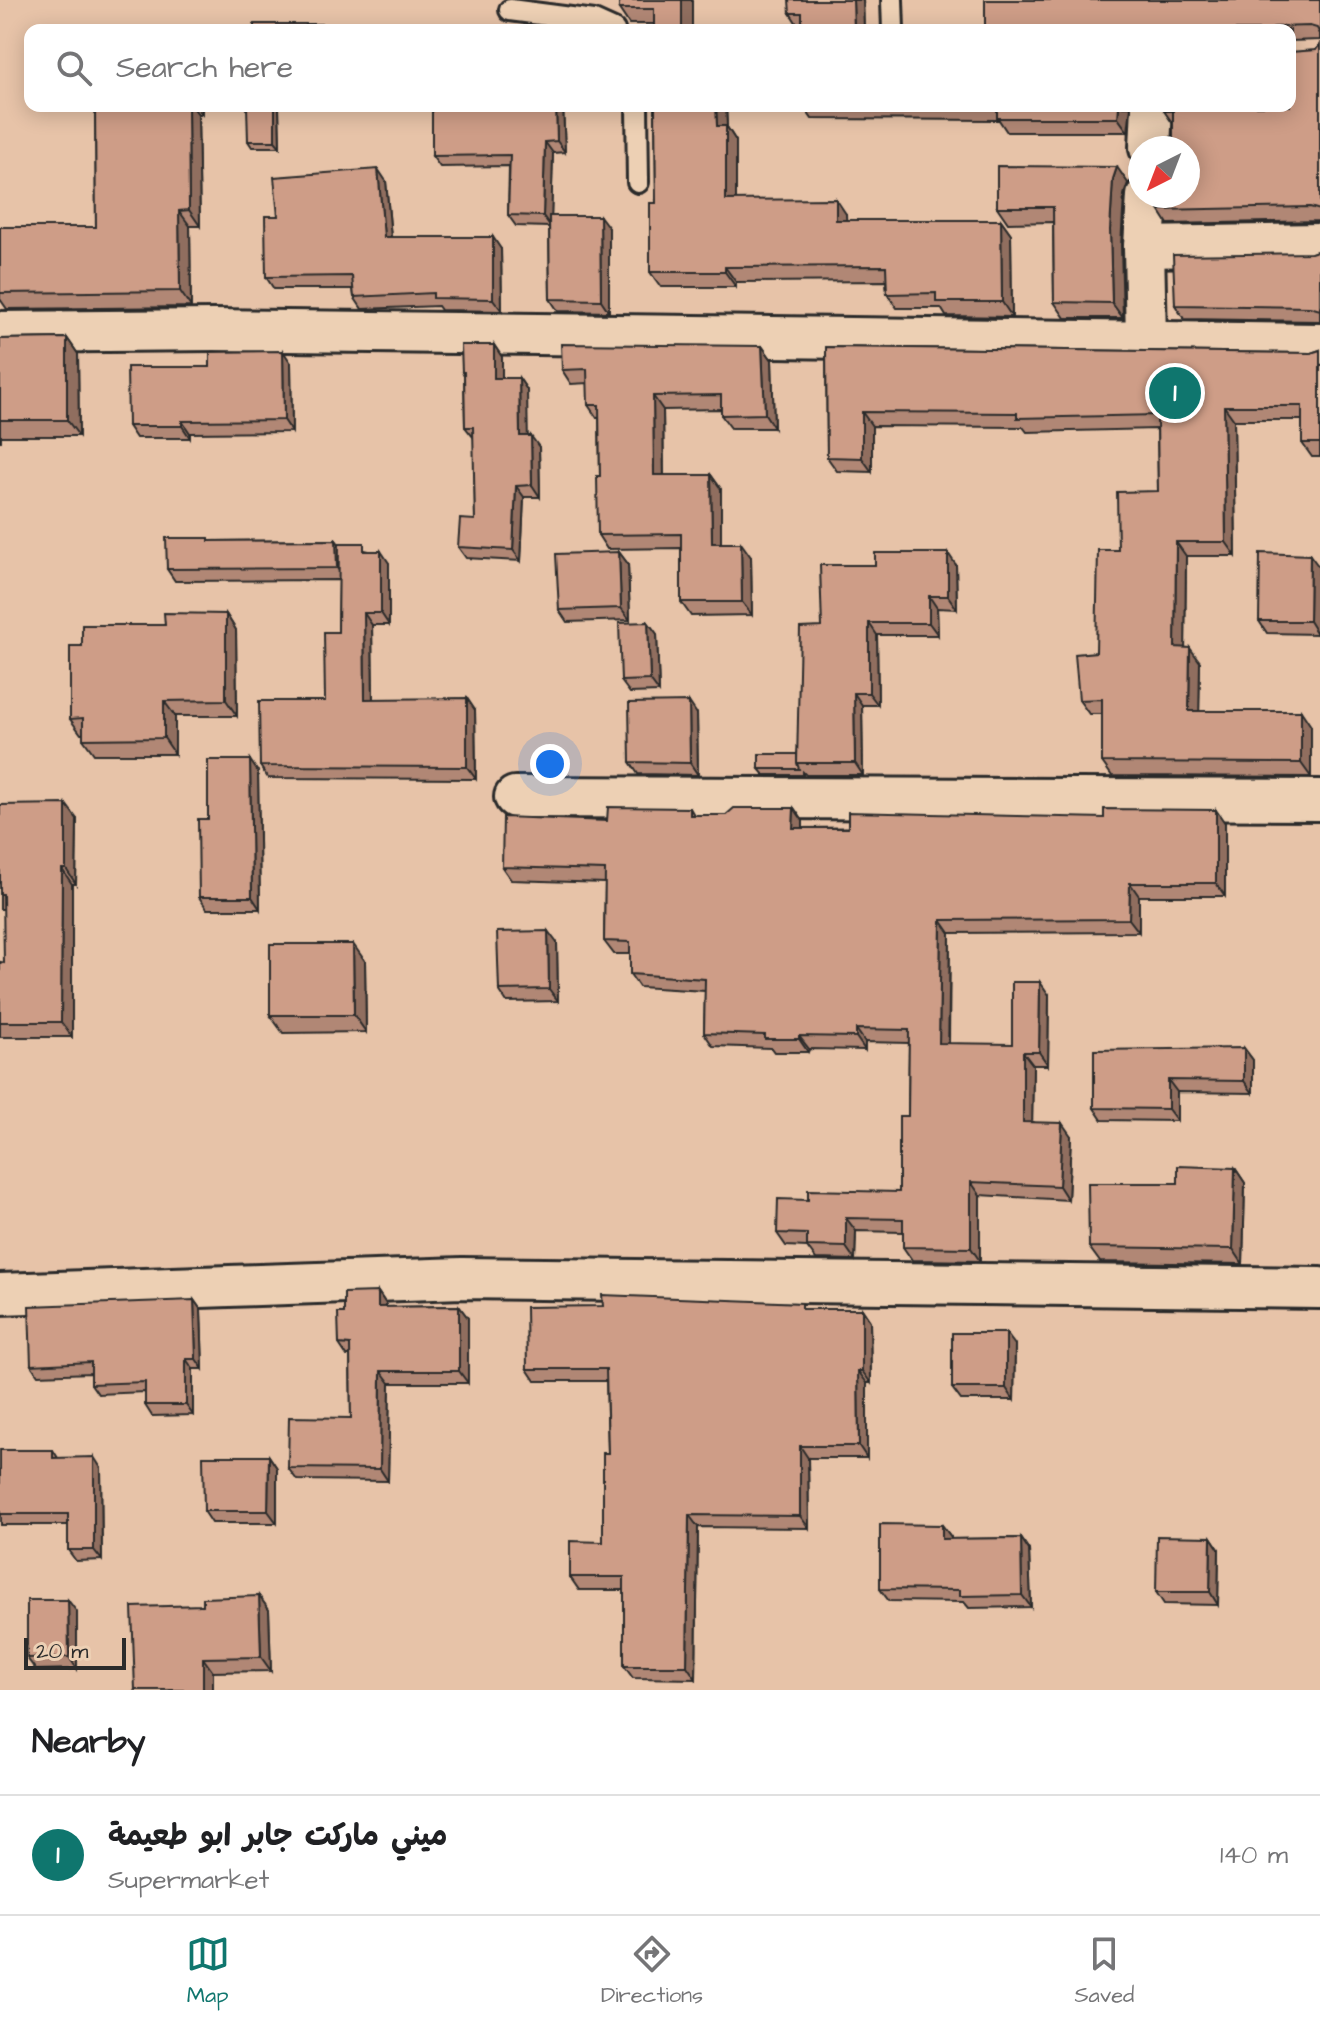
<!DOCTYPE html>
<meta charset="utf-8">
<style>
body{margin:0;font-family:"Architects Daughter","Playpen Sans Arabic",sans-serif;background:#f2f2f2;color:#202124}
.compass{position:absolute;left:1128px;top:136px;width:72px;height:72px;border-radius:50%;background:#fff;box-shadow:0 4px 20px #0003;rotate:222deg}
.scale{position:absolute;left:24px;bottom:20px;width:102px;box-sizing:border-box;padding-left:8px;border:4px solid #2b2b2b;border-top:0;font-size:22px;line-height:28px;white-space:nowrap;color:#2b2b2b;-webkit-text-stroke:6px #edd0b4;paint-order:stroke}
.you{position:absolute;left:550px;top:764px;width:28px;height:28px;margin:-20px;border:6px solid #fff;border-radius:50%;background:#1a73e8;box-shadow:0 0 0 12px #1a73e833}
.badge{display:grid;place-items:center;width:52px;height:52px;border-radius:50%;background:#0f766e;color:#fff;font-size:26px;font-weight:700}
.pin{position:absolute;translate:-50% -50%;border:4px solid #fff;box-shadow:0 2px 8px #0006}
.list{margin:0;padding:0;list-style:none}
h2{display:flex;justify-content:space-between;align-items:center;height:104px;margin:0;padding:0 32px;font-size:34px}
h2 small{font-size:26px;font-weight:400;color:#757577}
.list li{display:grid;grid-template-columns:52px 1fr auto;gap:24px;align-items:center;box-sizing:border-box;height:120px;padding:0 32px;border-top:2px solid #e0e0e0}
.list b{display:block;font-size:30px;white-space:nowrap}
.list p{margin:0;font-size:26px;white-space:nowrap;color:#757577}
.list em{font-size:26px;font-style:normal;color:#757577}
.icon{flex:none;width:44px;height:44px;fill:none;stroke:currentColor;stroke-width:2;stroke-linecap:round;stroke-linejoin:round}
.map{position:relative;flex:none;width:1320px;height:1690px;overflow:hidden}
.search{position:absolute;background:#fff;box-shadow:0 4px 20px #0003;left:24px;right:24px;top:24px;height:88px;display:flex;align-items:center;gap:20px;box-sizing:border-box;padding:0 28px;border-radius:16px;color:#757577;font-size:30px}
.sheet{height:224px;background:#fff}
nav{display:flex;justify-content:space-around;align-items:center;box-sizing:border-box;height:112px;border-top:2px solid #e0e0e0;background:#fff;font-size:22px;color:#757577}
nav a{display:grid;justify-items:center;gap:4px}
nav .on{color:#0f766e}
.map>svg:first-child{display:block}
</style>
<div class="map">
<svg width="1320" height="1690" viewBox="0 0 1320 1690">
<rect width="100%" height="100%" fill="#e7c3a8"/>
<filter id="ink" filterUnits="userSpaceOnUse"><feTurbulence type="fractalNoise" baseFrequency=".0125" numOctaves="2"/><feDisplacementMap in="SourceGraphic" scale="16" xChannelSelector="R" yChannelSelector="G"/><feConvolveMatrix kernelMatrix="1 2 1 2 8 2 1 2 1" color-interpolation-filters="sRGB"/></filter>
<g filter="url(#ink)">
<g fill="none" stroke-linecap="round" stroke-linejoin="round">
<defs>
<g id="lane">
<path d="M 892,0 L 893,30"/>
<path d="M 510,10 L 594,21 L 614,30"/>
<path d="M 637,106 L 638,182"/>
</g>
<g id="street">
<path d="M 1150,148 L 1152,106"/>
<path d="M 1144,247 L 1320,244"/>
<path d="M 0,332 L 214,330 L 1320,344"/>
<path d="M 1146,341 L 1144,247 L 1147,196"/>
<path d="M 515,797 L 1320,800"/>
<path d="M 0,1294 L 462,1278 L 1320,1288"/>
</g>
</defs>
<use href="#lane" stroke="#2b2b2b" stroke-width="26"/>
<use href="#street" stroke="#2b2b2b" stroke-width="46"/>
<use href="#lane" stroke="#edd0b4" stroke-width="20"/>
<use href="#street" stroke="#edd0b4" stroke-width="40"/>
</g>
<g fill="#b18774" stroke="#2b2b2b" stroke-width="2">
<path d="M 692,0 L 654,24 L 629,24 L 619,9 Z"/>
<path d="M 863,0 L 864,30 L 802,30 L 802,27 L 799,27 L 790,13 Z"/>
<path d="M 1320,0 L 1320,40 L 1290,41 L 1290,30 L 985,30 Z"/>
<path d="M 1320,44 L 1320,221 L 1168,224 L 1159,210 L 1188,196 L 1173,124 L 1164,111 L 1316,50 Z"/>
<path d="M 95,106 L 202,106 L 202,114 L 198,114 L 200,226 L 190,226 L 191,307 L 7,309 L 0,299 L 0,227 L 96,227 Z"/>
<path d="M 275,106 L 278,106 L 279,108 L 280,147 L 252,147 L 248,141 Z"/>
<path d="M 563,106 L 565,152 L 553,153 L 551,216 L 609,228 L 609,312 L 558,311 L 550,299 L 549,227 L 516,226 L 508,215 L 509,166 L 440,167 L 432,156 Z"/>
<path d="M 655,106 L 726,106 L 727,127 L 736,141 L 736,200 L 846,214 L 846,220 L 1001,220 L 1011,234 L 1012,317 L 946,316 L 941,308 L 897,308 L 887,294 L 886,281 L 736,282 L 736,287 L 661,287 L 650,272 L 656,203 Z"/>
<path d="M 803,106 L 1131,106 L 1128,132 L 1007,132 L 999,120 L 812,119 Z"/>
<path d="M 386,181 L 391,237 L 501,249 L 502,311 L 441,310 L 438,306 L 362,309 L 354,297 L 353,289 L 274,289 L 266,277 L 278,216 Z"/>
<path d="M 1128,183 L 1124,195 L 1121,246 L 1123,318 L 1065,318 L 1054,302 L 1053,222 L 1008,223 L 997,207 Z"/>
<path d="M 1320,250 L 1320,321 L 1184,319 L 1175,305 Z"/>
<path d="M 67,338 L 78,354 L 79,436 L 1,436 L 1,441 L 0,441 L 0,339 Z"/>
<path d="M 494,345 L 502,357 L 502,378 L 519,378 L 527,390 L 527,436 L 539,447 L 540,497 L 524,497 L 521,561 L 466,558 L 458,547 L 475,520 L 474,438 L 465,427 L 464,376 L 462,372 Z"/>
<path d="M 762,346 L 772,360 L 774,428 L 731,428 L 721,415 L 721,409 L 663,410 L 664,475 L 711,475 L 721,489 L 721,543 L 751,557 L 752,615 L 691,616 L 681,602 L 681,548 L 607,549 L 598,535 L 600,476 L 599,418 L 597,418 L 588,405 L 588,383 L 571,384 L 562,370 Z"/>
<path d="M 826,347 L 1311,353 L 1320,350 L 1320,457 L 1312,457 L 1302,443 L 1302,420 L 1234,420 L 1236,556 L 1186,556 L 1185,647 L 1200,662 L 1199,711 L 1311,726 L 1311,777 L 1112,776 L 1102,762 L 1102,714 L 1089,714 L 1079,700 L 1096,652 L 1118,550 L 1158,491 L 1157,429 L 1027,432 L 1023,427 L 872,426 L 872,472 L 837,471 L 827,457 Z"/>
<path d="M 291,363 L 292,432 L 190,433 L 190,438 L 136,438 L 128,426 L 210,367 Z"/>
<path d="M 336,540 L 339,544 L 369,551 L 389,563 L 389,625 L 372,625 L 373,699 L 475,710 L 476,779 L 268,778 L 260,766 L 325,701 L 338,632 L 339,580 L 175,581 L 167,569 L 211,541 Z"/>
<path d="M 619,552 L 628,564 L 630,620 L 567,622 L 559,610 Z"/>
<path d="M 956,565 L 957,609 L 937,608 L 938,635 L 877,635 L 878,705 L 862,705 L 863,775 L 806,775 L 803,772 L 803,775 L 764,775 L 759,769 L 797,754 L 822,627 Z"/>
<path d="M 1319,567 L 1317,634 L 1267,633 L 1259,621 Z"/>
<path d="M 226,614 L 236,630 L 237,716 L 175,716 L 175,754 L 94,754 L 83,739 L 83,734 L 81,734 L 70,719 L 165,625 Z"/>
<path d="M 648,622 L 657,634 L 659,692 L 630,693 L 621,681 Z"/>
<path d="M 697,714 L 698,775 L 638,774 L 630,762 Z"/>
<path d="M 258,772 L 260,909 L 207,909 L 199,897 L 208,819 Z"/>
<path d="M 0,805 L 77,819 L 76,884 L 72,884 L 72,1037 L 0,1037 L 0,962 L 4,963 L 4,909 L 0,909 Z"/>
<path d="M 690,808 L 694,815 L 726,815 L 794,808 L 803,821 L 803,828 L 1225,823 L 1225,896 L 1139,896 L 1139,932 L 950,933 L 949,1044 L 1012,1044 L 1049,995 L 1048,1065 L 1033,1065 L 1032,1122 L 1071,1136 L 1068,1200 L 980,1195 L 980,1261 L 912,1260 L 903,1247 L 903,1232 L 856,1231 L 855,1260 L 816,1259 L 807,1247 L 786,1246 L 777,1233 L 808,1200 L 899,1192 L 908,1116 L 909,1043 L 865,1042 L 865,1050 L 809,1049 L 808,1052 L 774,1052 L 771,1048 L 713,1046 L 704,1033 L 705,991 L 639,987 L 630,974 L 630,954 L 614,954 L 604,941 L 605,883 L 511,880 L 502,867 Z"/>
<path d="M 557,943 L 558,1001 L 507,1002 L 499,990 Z"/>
<path d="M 365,961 L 366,1032 L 283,1033 L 270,1015 Z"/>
<path d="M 1244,1048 L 1253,1060 L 1253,1093 L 1177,1092 L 1177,1121 L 1102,1120 L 1094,1108 Z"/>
<path d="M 1235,1168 L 1245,1183 L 1243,1264 L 1100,1262 L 1089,1247 L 1178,1183 Z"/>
<path d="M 378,1292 L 386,1304 L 386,1307 L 459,1306 L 468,1318 L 468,1383 L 390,1383 L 388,1481 L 297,1480 L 288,1468 L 351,1418 L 350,1356 L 347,1356 L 339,1344 L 344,1313 Z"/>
<path d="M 194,1300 L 201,1310 L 203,1369 L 193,1369 L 193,1415 L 152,1416 L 145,1405 L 145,1392 L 98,1394 L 91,1384 L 91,1373 L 38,1375 L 31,1365 Z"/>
<path d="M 806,1309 L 862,1309 L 870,1321 L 871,1383 L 867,1383 L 867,1458 L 808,1458 L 809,1528 L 698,1527 L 696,1679 L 633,1678 L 624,1666 L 624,1590 L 579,1590 L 570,1577 L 603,1542 L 608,1453 L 606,1381 L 535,1381 L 527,1369 Z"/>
<path d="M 1015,1345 L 1014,1400 L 961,1400 L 952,1388 Z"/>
<path d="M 0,1450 L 53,1450 L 58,1458 L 101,1468 L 102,1560 L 76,1561 L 68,1550 L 68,1525 L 1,1525 Z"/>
<path d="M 269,1456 L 277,1468 L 277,1523 L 212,1523 L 204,1511 Z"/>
<path d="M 942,1525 L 951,1537 L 951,1539 L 1021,1538 L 1029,1550 L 1031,1607 L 969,1608 L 964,1602 L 889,1601 L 880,1589 Z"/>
<path d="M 1211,1537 L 1219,1549 L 1218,1605 L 1164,1604 L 1156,1592 Z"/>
<path d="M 259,1596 L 269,1610 L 271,1671 L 213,1672 L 135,1690 L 203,1605 Z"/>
<path d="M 77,1612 L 77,1669 L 36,1670 L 27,1658 Z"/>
</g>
<g fill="#906e5e" stroke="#2b2b2b" stroke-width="2">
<rect x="682" y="0" width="10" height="30"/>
<path d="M 853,0 L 863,0 L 864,30 L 854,30 Z"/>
<path d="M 188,106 L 192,106 L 198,114 L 200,226 L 189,210 Z"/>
<path d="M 196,106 L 202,106 L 202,114 Z"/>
<path d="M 275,106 L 278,106 L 279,108 L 280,147 L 275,141 Z"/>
<path d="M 556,106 L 563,106 L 565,152 L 557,141 Z"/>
<path d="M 716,106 L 726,106 L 727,127 L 736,141 L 736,215 L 726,200 L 717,126 Z"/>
<path d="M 1119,106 L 1131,106 L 1128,132 L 1118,118 Z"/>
<path d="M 545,142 L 553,153 L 551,227 L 543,216 Z"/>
<path d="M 1117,167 L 1128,183 L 1124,195 L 1121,246 L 1123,318 L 1112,303 L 1110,230 L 1113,179 Z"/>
<path d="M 378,169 L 386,181 L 392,250 L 384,237 Z"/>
<path d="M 836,199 L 846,214 L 847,235 L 836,220 Z"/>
<path d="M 179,211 L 190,226 L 191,307 L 180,291 Z"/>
<path d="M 600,216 L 609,228 L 609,312 L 601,300 Z"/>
<path d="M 1001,220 L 1011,234 L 1012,317 L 1002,302 Z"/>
<path d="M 493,237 L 501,249 L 502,311 L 493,299 Z"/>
<path d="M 725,267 L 736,282 L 736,287 L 725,272 Z"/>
<path d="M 67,338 L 78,354 L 79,436 L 67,420 Z"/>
<path d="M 494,345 L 502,357 L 502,390 L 494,378 Z"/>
<path d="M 762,346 L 772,360 L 774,428 L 765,414 Z"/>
<path d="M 283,351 L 291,363 L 292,432 L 284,420 Z"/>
<path d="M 519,378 L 527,390 L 528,447 L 520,436 Z"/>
<path d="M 653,396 L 663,410 L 664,489 L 654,475 Z"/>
<path d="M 1224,406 L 1234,420 L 1236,556 L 1226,542 Z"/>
<path d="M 862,412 L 872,426 L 872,472 L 862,458 Z"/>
<path d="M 182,421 L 190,433 L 190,438 L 182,426 Z"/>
<path d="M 531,436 L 539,447 L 540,497 L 532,485 Z"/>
<path d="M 711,475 L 721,489 L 721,557 L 712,543 Z"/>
<path d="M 516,486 L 524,497 L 521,561 L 513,550 Z"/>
<path d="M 336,540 L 345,552 L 345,580 L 337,568 Z"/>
<path d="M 1176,542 L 1186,556 L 1185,661 L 1175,647 Z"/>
<path d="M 741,543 L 751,557 L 752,615 L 742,602 Z"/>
<path d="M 381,551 L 389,563 L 389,625 L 381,613 Z"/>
<path d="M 619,552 L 628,564 L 630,620 L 621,608 Z"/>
<path d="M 948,553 L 956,565 L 957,609 L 948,596 Z"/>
<path d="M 1310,555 L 1319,567 L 1317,634 L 1309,621 Z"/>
<path d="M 929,596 L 937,608 L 938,635 L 929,623 Z"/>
<path d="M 364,613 L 372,625 L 373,710 L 365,699 Z"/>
<path d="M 226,614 L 236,630 L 237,716 L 226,700 Z"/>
<path d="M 648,622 L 657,634 L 659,692 L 650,680 Z"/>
<path d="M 869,623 L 877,635 L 878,705 L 869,693 Z"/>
<path d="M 1190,648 L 1200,662 L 1199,725 L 1189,711 Z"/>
<path d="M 854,693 L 862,705 L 863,775 L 855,763 Z"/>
<path d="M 467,698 L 475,710 L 476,779 L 467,767 Z"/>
<path d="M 164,701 L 175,716 L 175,754 L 164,738 Z"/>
<path d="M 689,702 L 697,714 L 698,775 L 690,763 Z"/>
<path d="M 1301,711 L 1311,726 L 1311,777 L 1301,763 Z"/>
<path d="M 250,760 L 258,772 L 260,909 L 252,897 Z"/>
<path d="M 66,804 L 77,819 L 76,884 L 66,869 Z"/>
<path d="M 794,808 L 803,821 L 803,841 L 793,828 Z"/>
<path d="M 1216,810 L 1225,823 L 1225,896 L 1216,883 Z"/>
<path d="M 62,869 L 72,884 L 72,1037 L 61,1022 Z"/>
<path d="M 1130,883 L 1139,896 L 1139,932 L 1129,919 Z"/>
<path d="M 941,920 L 950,933 L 948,1056 L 939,1043 Z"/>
<path d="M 548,931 L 557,943 L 558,1001 L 549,989 Z"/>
<path d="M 353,944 L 365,961 L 366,1032 L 354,1015 Z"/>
<path d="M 1040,982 L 1049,995 L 1048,1065 L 1039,1052 Z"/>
<path d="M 856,1029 L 865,1042 L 865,1050 L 856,1037 Z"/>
<path d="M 799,1036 L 809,1049 L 808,1052 L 799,1039 Z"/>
<path d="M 1244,1048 L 1253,1060 L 1253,1093 L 1244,1081 Z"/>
<path d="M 1023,1052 L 1033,1065 L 1032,1135 L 1023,1122 Z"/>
<path d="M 1168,1080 L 1177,1092 L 1177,1121 L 1168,1109 Z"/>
<path d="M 1062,1123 L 1071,1136 L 1068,1200 L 1059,1186 Z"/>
<path d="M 1235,1168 L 1245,1183 L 1243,1264 L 1233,1249 Z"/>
<path d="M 971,1182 L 980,1195 L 980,1261 L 971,1248 Z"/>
<path d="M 846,1218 L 856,1231 L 855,1260 L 846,1247 Z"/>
<path d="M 378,1292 L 386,1304 L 386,1319 L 378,1307 Z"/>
<path d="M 194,1300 L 201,1310 L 203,1369 L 196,1359 Z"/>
<path d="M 459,1306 L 468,1318 L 468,1383 L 459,1371 Z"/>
<path d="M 862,1309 L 870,1321 L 871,1383 L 862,1371 Z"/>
<path d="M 1006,1333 L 1015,1345 L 1014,1400 L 1006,1388 Z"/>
<path d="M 186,1359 L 193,1369 L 193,1415 L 186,1405 Z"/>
<path d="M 381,1371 L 390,1383 L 388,1481 L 380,1469 Z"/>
<path d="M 858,1371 L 867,1383 L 867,1458 L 859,1446 Z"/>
<path d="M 800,1446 L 808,1458 L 809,1528 L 800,1516 Z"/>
<path d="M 269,1456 L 277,1468 L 277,1523 L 268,1511 Z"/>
<path d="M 94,1457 L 101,1468 L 102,1560 L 94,1550 Z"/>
<path d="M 689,1515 L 698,1527 L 696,1679 L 687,1666 Z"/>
<path d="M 942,1525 L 951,1537 L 951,1551 L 942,1539 Z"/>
<path d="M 1211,1537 L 1219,1549 L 1218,1605 L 1210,1592 Z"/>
<path d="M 1021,1538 L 1029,1550 L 1031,1607 L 1022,1595 Z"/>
<path d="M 259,1596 L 269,1610 L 271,1671 L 261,1657 Z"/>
<path d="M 68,1600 L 77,1612 L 77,1669 L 69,1657 Z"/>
<path d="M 203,1658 L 213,1672 L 213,1690 L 203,1690 Z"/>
</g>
<g fill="#ce9d87" stroke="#2b2b2b" stroke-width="2">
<path d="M 619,0 L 682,0 L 682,30 L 654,30 L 654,9 L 619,9 Z"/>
<path d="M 789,0 L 853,0 L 854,30 L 802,30 L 802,13 L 790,13 Z"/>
<path d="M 985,0 L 1320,0 L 1320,34 L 1317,28 L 1310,26 L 1274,27 L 1272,30 L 985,30 Z"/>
<rect x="254" y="24" width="67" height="6"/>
<path d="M 445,26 L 507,27 L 507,30 L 445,30 Z"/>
<path d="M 1320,44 L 1320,210 L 1310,207 L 1159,210 L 1159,196 L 1188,196 L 1188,148 L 1173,148 L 1173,111 L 1164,111 L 1165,106 L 1290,106 L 1290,52 L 1316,50 Z"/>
<path d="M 95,106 L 188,106 L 189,210 L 179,211 L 180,291 L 0,293 L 0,227 L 96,227 Z"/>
<path d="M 247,106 L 275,106 L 275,141 L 248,141 Z"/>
<path d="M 432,106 L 556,106 L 557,141 L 545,142 L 543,216 L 508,215 L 510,155 L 432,156 Z"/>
<path d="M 655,106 L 716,106 L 717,126 L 726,126 L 726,200 L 836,199 L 836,220 L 1001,220 L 1002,302 L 936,302 L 936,293 L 887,294 L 886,266 L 725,267 L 725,272 L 650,272 L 650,203 L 656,203 Z"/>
<path d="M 970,106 L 1119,106 L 1118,118 L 997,118 L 997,106 Z"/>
<path d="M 997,166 L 1117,167 L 1113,179 L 1110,230 L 1112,303 L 1054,302 L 1053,207 L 997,207 Z"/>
<path d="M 378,169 L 384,237 L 493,237 L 493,299 L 433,298 L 433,293 L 354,297 L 352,276 L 266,277 L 265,216 L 278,216 L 274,177 Z"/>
<path d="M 549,216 L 600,216 L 601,300 L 550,299 Z"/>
<path d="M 1320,250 L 1320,310 L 1310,307 L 1175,305 L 1173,255 L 1311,253 Z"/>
<path d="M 67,338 L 67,420 L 0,420 L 0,339 Z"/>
<path d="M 561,344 L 762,346 L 765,414 L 721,415 L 721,395 L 653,396 L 654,475 L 711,475 L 712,543 L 741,543 L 742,602 L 681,602 L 681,534 L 598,535 L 597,476 L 600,476 L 599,405 L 588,405 L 587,369 L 562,370 Z"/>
<path d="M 461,345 L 494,345 L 494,378 L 519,378 L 520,436 L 531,436 L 532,485 L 516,486 L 513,550 L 458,547 L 460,519 L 475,520 L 473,427 L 465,427 L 464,372 L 462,372 Z"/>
<path d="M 826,347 L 1311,353 L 1320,350 L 1320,443 L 1302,443 L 1302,406 L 1224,406 L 1226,542 L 1176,542 L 1175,647 L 1190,648 L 1189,711 L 1301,711 L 1301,763 L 1102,762 L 1102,699 L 1079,700 L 1075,654 L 1096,652 L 1098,550 L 1118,550 L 1117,492 L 1158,491 L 1157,415 L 1017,418 L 1017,413 L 862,412 L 862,458 L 827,457 Z"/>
<path d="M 283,351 L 284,420 L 182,421 L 182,426 L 128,426 L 127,367 L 210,367 L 210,352 Z"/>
<path d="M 166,538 L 209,538 L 209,541 L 336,540 L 337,568 L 167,569 Z"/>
<path d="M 339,543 L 364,543 L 364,551 L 381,551 L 381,613 L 364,613 L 365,699 L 467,698 L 467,767 L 260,766 L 259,701 L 325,701 L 324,632 L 338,632 Z"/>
<path d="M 619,552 L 621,608 L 559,610 L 556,554 Z"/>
<path d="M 875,553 L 948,553 L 948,596 L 929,596 L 929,623 L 869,623 L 869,693 L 854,693 L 855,763 L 797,763 L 800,628 L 822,627 L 820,565 L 875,565 Z"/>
<path d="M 1260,553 L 1310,555 L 1309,621 L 1259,621 Z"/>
<path d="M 164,613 L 226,614 L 226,700 L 164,701 L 164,738 L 83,739 L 83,718 L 70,719 L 70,646 L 82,646 L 82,625 L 165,625 Z"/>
<path d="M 648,622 L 650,680 L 621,681 L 619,623 Z"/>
<path d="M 689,702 L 690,763 L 630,762 L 629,703 Z"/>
<path d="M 759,754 L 797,754 L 797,763 L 799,769 L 759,769 Z"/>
<path d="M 208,760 L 250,760 L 252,897 L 199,897 L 198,819 L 208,819 Z"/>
<path d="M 66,804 L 66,869 L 62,869 L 61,1022 L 0,1022 L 0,962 L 4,963 L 3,894 L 0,894 L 0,805 Z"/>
<path d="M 608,807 L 690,808 L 690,815 L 726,815 L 734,808 L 794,808 L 793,828 L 848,828 L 848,812 L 1104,818 L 1104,809 L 1216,810 L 1216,883 L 1130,883 L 1129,919 L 941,920 L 939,1043 L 1012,1044 L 1012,982 L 1040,982 L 1039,1052 L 1023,1052 L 1023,1122 L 1062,1123 L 1059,1186 L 971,1182 L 971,1248 L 903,1247 L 903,1219 L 846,1218 L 846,1247 L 807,1246 L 807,1234 L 777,1233 L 778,1199 L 808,1200 L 808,1190 L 899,1192 L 899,1116 L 908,1116 L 909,1030 L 856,1029 L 856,1037 L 799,1036 L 799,1039 L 765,1039 L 765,1035 L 704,1033 L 705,979 L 630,974 L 630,942 L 604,941 L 605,870 L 502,867 L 503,817 L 607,821 Z"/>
<path d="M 548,931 L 549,989 L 499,990 L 497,932 Z"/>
<path d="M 270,944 L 353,944 L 354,1015 L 270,1015 Z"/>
<path d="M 1244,1048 L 1244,1081 L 1168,1080 L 1168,1109 L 1094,1108 L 1094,1050 Z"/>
<path d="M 1178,1166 L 1235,1168 L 1233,1249 L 1089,1247 L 1088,1183 L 1178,1183 Z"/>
<path d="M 378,1292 L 378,1307 L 459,1306 L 459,1371 L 381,1371 L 380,1469 L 288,1468 L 289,1417 L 351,1418 L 350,1345 L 339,1344 L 338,1313 L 344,1313 L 344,1293 Z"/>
<path d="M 602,1295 L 802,1303 L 802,1309 L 862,1309 L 862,1371 L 858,1371 L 859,1446 L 800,1446 L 800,1516 L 689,1515 L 687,1666 L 624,1666 L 624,1577 L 570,1577 L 570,1541 L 603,1542 L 603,1453 L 608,1453 L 606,1369 L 527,1369 L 526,1307 L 603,1306 Z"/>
<path d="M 194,1300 L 196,1359 L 186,1359 L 186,1405 L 145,1405 L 145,1382 L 91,1384 L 91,1362 L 31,1365 L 29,1306 Z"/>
<rect x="952" y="1333" width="54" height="55"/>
<path d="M 0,1450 L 53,1450 L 53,1458 L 94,1457 L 94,1550 L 68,1550 L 68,1514 L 0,1514 Z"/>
<path d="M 203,1456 L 269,1456 L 268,1511 L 204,1511 Z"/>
<path d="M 880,1524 L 942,1525 L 942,1539 L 1021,1538 L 1022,1595 L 960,1596 L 960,1590 L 880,1589 Z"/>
<path d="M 1157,1536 L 1211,1537 L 1210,1592 L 1156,1592 Z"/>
<path d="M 259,1596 L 261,1657 L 203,1658 L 203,1690 L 135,1690 L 132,1607 L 203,1605 L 203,1598 Z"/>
<path d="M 27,1600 L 68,1600 L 69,1657 L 27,1658 Z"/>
</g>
</g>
</svg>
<svg class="compass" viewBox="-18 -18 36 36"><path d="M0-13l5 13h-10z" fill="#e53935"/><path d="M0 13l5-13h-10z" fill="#757577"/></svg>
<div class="scale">20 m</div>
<div class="you"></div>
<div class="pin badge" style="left:1175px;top:393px">1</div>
<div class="search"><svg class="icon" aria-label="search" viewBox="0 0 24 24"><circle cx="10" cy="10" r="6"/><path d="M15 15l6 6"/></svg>Search here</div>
</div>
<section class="sheet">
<h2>Nearby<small></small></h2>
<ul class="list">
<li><span class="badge">1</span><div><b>ميني ماركت جابر ابو طعيمة</b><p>Supermarket</p></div><em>140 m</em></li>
</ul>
</section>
<nav>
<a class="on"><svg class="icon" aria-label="map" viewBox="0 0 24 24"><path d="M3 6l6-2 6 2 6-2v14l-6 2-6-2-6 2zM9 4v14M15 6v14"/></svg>Map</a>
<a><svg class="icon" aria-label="directions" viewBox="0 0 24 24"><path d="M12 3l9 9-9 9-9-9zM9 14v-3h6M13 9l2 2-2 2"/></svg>Directions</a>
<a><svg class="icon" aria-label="saved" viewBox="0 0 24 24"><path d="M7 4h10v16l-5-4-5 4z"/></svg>Saved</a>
</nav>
